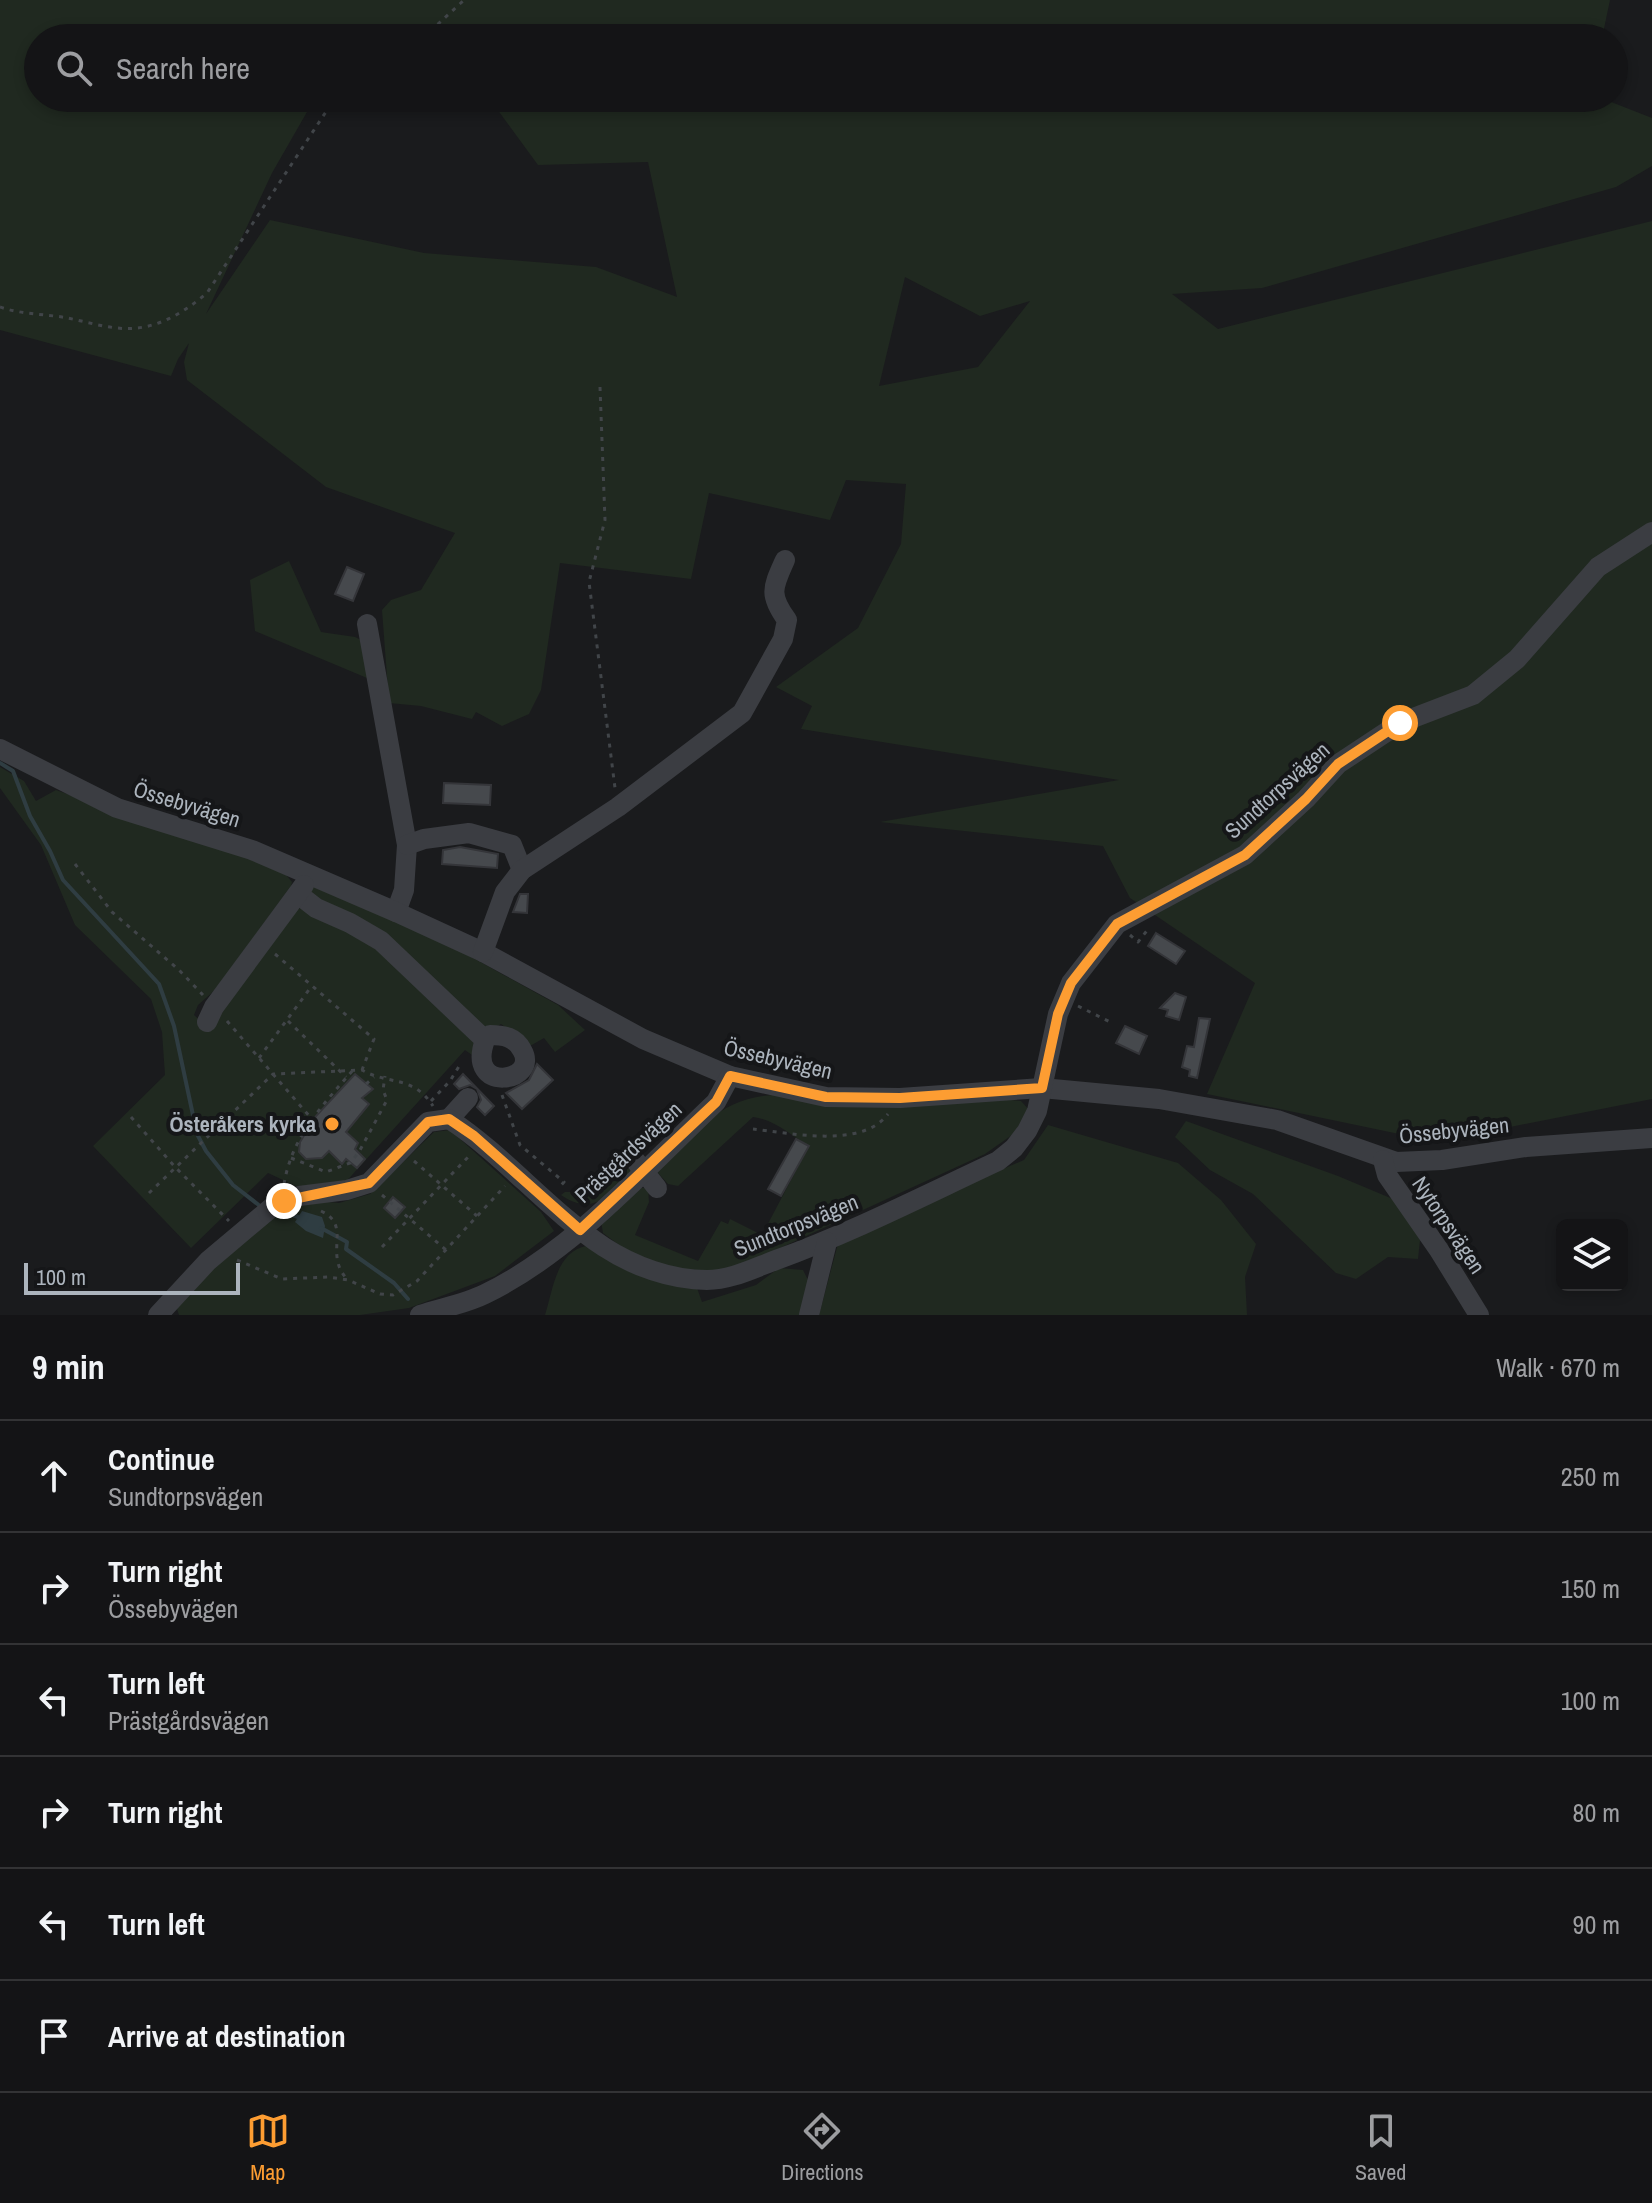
<!DOCTYPE html>
<meta charset="utf-8">
<style>
body{margin:0;font-family:"Archivo Narrow",sans-serif;background:#212123;color:#f1f3f6}
.controls{position:absolute;right:24px;bottom:24px;display:grid;overflow:hidden;border-radius:12px;box-shadow:0 4px 12px #0003}
.controls button{width:72px;height:72px;display:grid;place-items:center;padding:0;border:0;border-bottom:2px solid #333335;background:#141416;color:#f1f3f6;font:40px sans-serif}
.scale{position:absolute;left:24px;bottom:20px;width:216px;box-sizing:border-box;padding-left:8px;border:4px solid #acb4bd;border-top:0;font-size:22px;line-height:28px;white-space:nowrap;color:#acb4bd;-webkit-text-stroke:6px #151618;paint-order:stroke}
.stop{position:absolute;width:24px;height:24px;margin:-18px;border:6px solid #fd9d32;border-radius:50%;background:#fff}
.stop.end{background:#fd9d32;border-color:#fff;box-shadow:0 2px 8px #0008}
.list{margin:0;padding:0;list-style:none}
h2{display:flex;justify-content:space-between;align-items:center;height:104px;margin:0;padding:0 32px;font-size:34px}
h2 small{font-size:26px;font-weight:400;color:#9d9ea1}
.list li{display:grid;grid-template-columns:52px 1fr auto;gap:24px;align-items:center;box-sizing:border-box;height:112px;padding:0 32px;border-top:2px solid #333335}
.list b{display:block;font-size:30px;white-space:nowrap}
.list p{margin:0;font-size:26px;white-space:nowrap;color:#9d9ea1}
.list em{font-size:26px;font-style:normal;color:#9d9ea1}
.icon{flex:none;width:44px;height:44px;fill:none;stroke:currentColor;stroke-width:2;stroke-linecap:round;stroke-linejoin:round}
.map{position:relative;flex:none;width:1652px;height:1315px;overflow:hidden}
.search{position:absolute;background:#141416;box-shadow:0 4px 12px #0003;left:24px;right:24px;top:24px;height:88px;display:flex;align-items:center;gap:20px;box-sizing:border-box;padding:0 28px;border-radius:44px;color:#9d9ea1;font-size:30px}
.sheet{height:776px;background:#141416}
nav{display:flex;justify-content:space-around;align-items:center;box-sizing:border-box;height:112px;border-top:2px solid #333335;background:#141416;font-size:22px;color:#9d9ea1}
nav a{display:grid;justify-items:center;gap:4px}
nav .on{color:#fd9d32}
.map>svg:first-child{display:block}
</style>
<div class="map">
<svg width="1652" height="1315" viewBox="0 0 1652 1315">
<rect width="100%" height="100%" fill="#1a1b1d"/>
<g fill="#202920" fill-rule="evenodd">
<path d="M 0,0 L 1610,0 L 1602,38 L 38,38 L 38,98 L 315,98 L 272,173 L 206,314 L 270,220 L 424,253 L 596,267 L 677,297 L 648,162 L 538,165 L 489,98 L 1601,98 L 1652,118 L 1652,166 L 1616,187 L 1262,288 L 1172,294 L 1218,329 L 1652,221 L 1652,1099 L 1505,1128 L 1404,1135 L 1207,1094 L 1255,983 L 1130,898 L 1103,846 L 880,822 L 1119,780 L 801,729 L 812,706 L 776,687 L 858,628 L 901,544 L 906,484 L 846,480 L 830,520 L 709,493 L 691,579 L 560,563 L 541,690 L 529,714 L 502,726 L 476,712 L 472,719 L 421,706 L 389,703 L 382,610 L 391,600 L 421,590 L 455,533 L 326,487 L 187,380 L 184,362 L 189,343 L 178,359 L 171,376 L 0,330 ZM 905,277 L 980,316 L 1030,301 L 978,367 L 879,386 Z"/>
<path d="M 289,561 L 321,632 L 355,637 L 365,642 L 367,678 L 255,631 L 250,580 Z"/>
<path d="M 0,767 L 24,781 L 36,801 L 56,790 L 282,870 L 292,882 L 291,886 L 215,990 L 198,1005 L 194,1015 L 206,1026 L 292,909 L 302,908 L 310,885 L 448,944 L 558,1005 L 585,1030 L 555,1052 L 544,1038 L 530,1046 L 501,1024 L 475,1040 L 472,1055 L 465,1050 L 343,1185 L 300,1188 L 268,1173 L 191,1248 L 93,1146 L 165,1075 L 162,1032 L 151,999 L 75,925 L 41,845 L 0,788 Z"/>
<path d="M 773,1095 L 994,1098 L 1021,1101 L 1030,1111 L 1019,1130 L 985,1154 L 756,1259 L 713,1275 L 664,1267 L 631,1254 L 603,1233 L 601,1221 L 639,1188 L 648,1188 L 649,1202 L 635,1235 L 698,1261 L 721,1221 L 728,1224 L 730,1219 L 762,1235 L 809,1146 C 792,1136 773,1119 753,1117 L 678,1186 L 668,1184 L 658,1173 L 659,1166 C 696,1132 720,1098 773,1095 Z"/>
<path d="M 1186,1121 L 1338,1176 L 1400,1202 L 1420,1240 L 1418,1259 L 1388,1257 L 1356,1279 L 1336,1273 L 1253,1194 L 1210,1170 L 1175,1137 Z"/>
<path d="M 1048,1125 L 1178,1163 L 1221,1200 L 1256,1244 L 1245,1277 L 1247,1315 L 819,1315 L 839,1240 L 1024,1160 Z"/>
<path d="M 450,1130 L 541,1212 L 554,1231 L 495,1276 L 409,1308 L 360,1315 L 179,1315 L 175,1303 L 275,1212 L 309,1200 L 339,1203 L 370,1194 L 434,1132 Z"/>
<path d="M 628,1167 L 632,1174 C 609,1195 593,1217 561,1195 L 565,1192 L 596,1192 L 621,1168 Z"/>
<path d="M 586,1246 L 697,1288 L 702,1302 L 756,1285 L 779,1268 L 803,1270 L 810,1284 L 802,1315 L 545,1315 C 553,1290 556,1252 586,1246 Z"/>
</g>
<path fill="#2f3d42" d="M 302,1211 L 322,1217 L 325,1226 L 323,1238 L 306,1231 L 295,1222 Z"/>
<g fill="none" stroke-linecap="round" stroke-linejoin="round">
<g stroke="#2f3d42" stroke-width="4">
<path d="M 0,763 L 13,771 L 30,816 L 50,851 L 63,880 L 159,984 L 174,1026 L 197,1134 L 206,1151 L 233,1185 L 260,1206"/>
<path d="M 280,1211 L 298,1217"/>
<path d="M 321,1228 L 347,1242 L 346,1249 L 394,1283 L 408,1299"/>
</g>
</g>
<g fill="#46494d" stroke="#343539" stroke-width="2">
<path d="M 347,567 L 364,574 L 353,601 L 335,594 Z"/>
<path d="M 444,783 L 491,785 L 490,805 L 443,803 Z"/>
<path d="M 460,847 L 498,854 L 497,868 L 442,864 L 443,850 Z"/>
<path d="M 520,894 L 528,894 L 527,913 L 513,912 Z"/>
<path d="M 1156,933 L 1185,951 L 1176,964 L 1148,946 Z"/>
<path d="M 1175,993 L 1186,997 L 1179,1020 L 1166,1016 L 1168,1010 L 1160,1008 Z"/>
<path d="M 1199,1018 L 1210,1019 L 1197,1078 L 1189,1076 L 1190,1070 L 1182,1067 L 1187,1046 L 1194,1047 Z"/>
<path d="M 1125,1026 L 1147,1036 L 1139,1054 L 1116,1043 Z"/>
<path d="M 537,1064 L 553,1080 L 522,1109 L 506,1093 L 529,1080 Z"/>
<path d="M 355,1074 L 373,1089 L 362,1098 L 369,1104 L 346,1132 L 358,1143 L 355,1149 L 365,1159 L 357,1168 L 346,1159 L 342,1164 L 329,1151 L 322,1158 L 306,1159 L 299,1152 L 300,1142 L 316,1116 Z"/>
<path d="M 463,1074 L 494,1106 L 485,1115 L 477,1107 L 481,1100 L 477,1089 L 470,1085 L 459,1089 L 454,1084 Z"/>
<path d="M 796,1139 L 809,1146 L 781,1196 L 768,1189 Z"/>
<path d="M 393,1197 L 405,1207 L 395,1218 L 384,1208 Z"/>
</g>
<g fill="none" stroke-linecap="round" stroke-linejoin="round">
<g stroke="#414549" stroke-width="3" stroke-dasharray="4 6" stroke-linecap="butt">
<path d="M 423,38 L 464,0"/>
<path d="M 0,307 C 20,314 41,314 62,317 C 80,320 98,326 117,328 C 152,332 181,315 207,293 L 335,98"/>
<path d="M 600,387 L 605,520 L 589,582 L 615,788"/>
<path d="M 75,864 L 112,912 L 179,970 L 203,995"/>
<path d="M 1130,935 L 1138,942 L 1149,928"/>
<path d="M 275,954 L 374,1039 L 362,1070"/>
<path d="M 1078,1006 L 1110,1022"/>
<path d="M 227,1021 L 311,1118"/>
<path d="M 288,1021 L 346,1077"/>
<path d="M 259,1058 L 311,987"/>
<path d="M 366,1084 L 374,1077"/>
<path d="M 502,1095 L 520,1145 L 564,1182 L 558,1189"/>
<path d="M 431,1101 L 450,1081 L 461,1063"/>
<path d="M 131,1117 L 175,1167 L 229,1221"/>
<path d="M 753,1129 C 790,1133 862,1149 888,1114"/>
<path d="M 291,1158 L 326,1172 L 350,1163 L 359,1152 L 387,1100 L 383,1090 L 385,1076"/>
<path d="M 414,1161 L 477,1216"/>
<path d="M 284,1184 C 292,1136 323,1105 353,1070"/>
<path d="M 149,1193 L 273,1074 L 362,1070 C 388,1085 413,1075 433,1106"/>
<path d="M 382,1195 L 446,1250"/>
<path d="M 321,1211 C 353,1226 323,1253 347,1279"/>
<path d="M 382,1247 L 471,1154"/>
<path d="M 237,1260 L 282,1279 L 328,1277 L 348,1280 L 380,1294 L 393,1295 L 417,1281 L 505,1186"/>
</g>
<g stroke="#3b3d42" stroke-width="20">
<path d="M 367,624 L 407,845 L 404,890 L 396,912"/>
<path d="M 0,749 L 117,808 L 252,850 L 396,912 L 483,952 L 643,1039 L 730,1076 L 826,1097 L 900,1098 L 1042,1088 L 1159,1099 L 1277,1120 L 1396,1162 L 1442,1160 L 1526,1147 L 1652,1138"/>
<path d="M 407,845 L 424,839 L 469,833 L 512,845 L 522,870"/>
<path d="M 298,894 L 316,908 L 350,923 L 381,941 L 485,1040 C 465,1095 541,1082 522,1050 C 515,1037 504,1035 490,1035 L 485,1040"/>
<path d="M 483,952 L 505,892 L 522,870 L 618,807 L 742,713 L 783,639 L 787,620 C 768,594 773,587 785,560"/>
<path d="M 207,1022 L 214,1007 L 304,885"/>
<path d="M 449,1119 L 468,1098"/>
<path d="M 630,1154 L 657,1188"/>
<path d="M 1383,1160 L 1387,1175 L 1439,1250 L 1479,1315"/>
<path d="M 158,1315 L 208,1261 L 278,1202 L 299,1196 L 347,1190 L 369,1183 L 428,1122 L 449,1119 C 505,1156 548,1210 604,1247 C 633,1266 671,1280 707,1280 C 731,1280 754,1268 776,1260 C 853,1232 925,1195 998,1161 L 1014,1148 L 1027,1131 L 1037,1111 L 1058,1014 L 1071,983 L 1117,924 L 1245,855 L 1306,799 L 1338,764 L 1400,723 L 1473,695 L 1517,659 L 1598,567 L 1652,532"/>
<path d="M 420,1315 C 441,1308 465,1304 485,1294 C 572,1252 646,1168 716,1102 L 730,1076"/>
<path d="M 809,1315 L 827,1242"/>
</g>
</g>
<g fill="none" stroke-linecap="round" stroke-linejoin="round">
<path stroke="#fd9d32" stroke-width="10" d="M 284,1201 L 369,1183 L 428,1122 L 449,1119 L 474,1136 L 580,1230 L 716,1102 L 730,1076 L 826,1097 L 900,1098 L 1042,1088 L 1058,1014 L 1071,983 L 1117,924 L 1245,855 L 1306,799 L 1338,764 L 1400,723"/>
</g>
<circle fill="#fd9d32" stroke="#151618" stroke-width="3" cx="332" cy="1124" r="8"/>
<g text-anchor="middle" dominant-baseline="central" stroke-width="8" stroke-linejoin="round" paint-order="stroke">
<g font-size="22" fill="#acb4bd" stroke="#151618">
<text transform="translate(1277 790) rotate(-42)">Sundtorpsvägen</text>
<text transform="translate(187 804) rotate(17)">Össebyvägen</text>
<text transform="translate(778 1059) rotate(13)">Össebyvägen</text>
<text transform="translate(1454 1130) rotate(-6)">Össebyvägen</text>
<text transform="translate(628 1152) rotate(-43)">Prästgårdsvägen</text>
<text transform="translate(796 1225) rotate(-22)">Sundtorpsvägen</text>
<text transform="translate(1449 1225) rotate(56)">Nytorpsvägen</text>
</g>
<g font-size="22" font-weight="bold" fill="#acb4bd" stroke="#151618" text-anchor="end">
<text x="316" y="1124">Österåkers kyrka</text>
</g>
</g>
</svg>
<div class="controls">
<button><svg class="icon" aria-label="layers" viewBox="0 0 24 24"><path d="M12 4l9 5-9 5-9-5zM3 14l9 5 9-5"/></svg></button>
</div>
<div class="scale">100 m</div>
<div class="stop" style="left:1400px;top:723px"></div>
<div class="stop end" style="left:284px;top:1201px"></div>
<div class="search"><svg class="icon" aria-label="search" viewBox="0 0 24 24"><circle cx="10" cy="10" r="6"/><path d="M15 15l6 6"/></svg>Search here</div>
</div>
<section class="sheet">
<h2>9 min<small>Walk · 670 m</small></h2>
<ul class="list">
<li><svg class="icon" aria-label="ahead" viewBox="0 0 24 24"><path d="M12 20V5M6 11l6-6 6 6"/></svg><div><b>Continue</b><p>Sundtorpsvägen</p></div><em>250 m</em></li>
<li><svg class="icon" aria-label="right" viewBox="0 0 24 24"><path d="M7 20v-9h11M14 6l5 5-5 5"/></svg><div><b>Turn right</b><p>Össebyvägen</p></div><em>150 m</em></li>
<li><svg class="icon" aria-label="left" viewBox="0 0 24 24"><path d="M17 20v-9H6M10 6l-5 5 5 5"/></svg><div><b>Turn left</b><p>Prästgårdsvägen</p></div><em>100 m</em></li>
<li><svg class="icon" aria-label="right" viewBox="0 0 24 24"><path d="M7 20v-9h11M14 6l5 5-5 5"/></svg><div><b>Turn right</b></div><em>80 m</em></li>
<li><svg class="icon" aria-label="left" viewBox="0 0 24 24"><path d="M17 20v-9H6M10 6l-5 5 5 5"/></svg><div><b>Turn left</b></div><em>90 m</em></li>
<li><svg class="icon" aria-label="arrive" viewBox="0 0 24 24"><path d="M6 21V4h12l-3 4 3 4H6"/></svg><div><b>Arrive at destination</b></div></li>
</ul>
</section>
<nav>
<a class="on"><svg class="icon" aria-label="map" viewBox="0 0 24 24"><path d="M3 6l6-2 6 2 6-2v14l-6 2-6-2-6 2zM9 4v14M15 6v14"/></svg>Map</a>
<a><svg class="icon" aria-label="directions" viewBox="0 0 24 24"><path d="M12 3l9 9-9 9-9-9zM9 14v-3h6M13 9l2 2-2 2"/></svg>Directions</a>
<a><svg class="icon" aria-label="saved" viewBox="0 0 24 24"><path d="M7 4h10v16l-5-4-5 4z"/></svg>Saved</a>
</nav>
